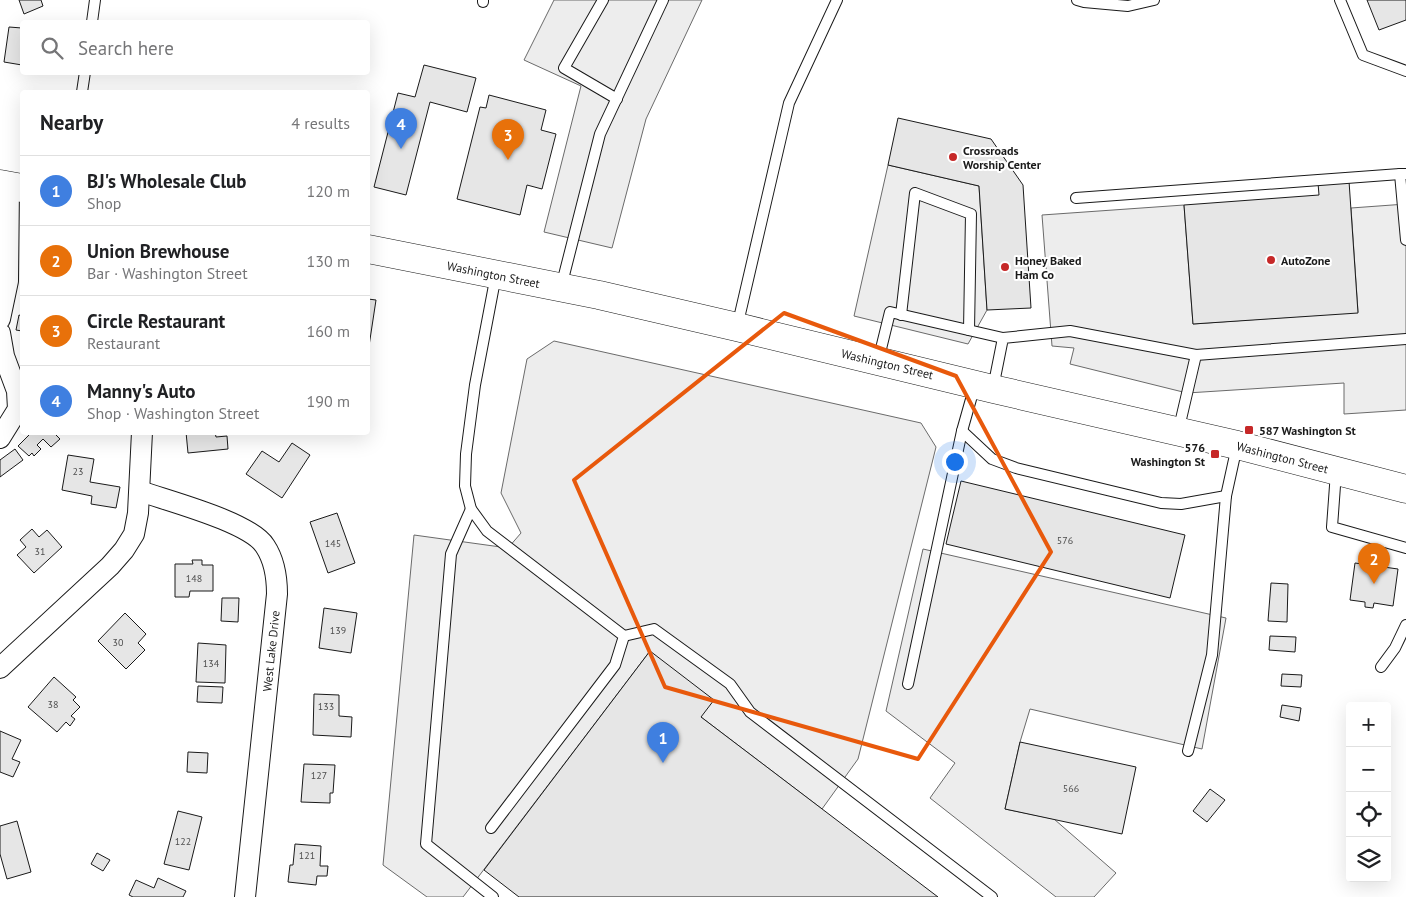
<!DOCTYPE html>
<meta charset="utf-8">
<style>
body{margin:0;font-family:"PT Sans",sans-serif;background:#f6f6f6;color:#202124}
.controls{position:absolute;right:15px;bottom:15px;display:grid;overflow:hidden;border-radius:5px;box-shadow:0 5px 20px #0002}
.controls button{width:45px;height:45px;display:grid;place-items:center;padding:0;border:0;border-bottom:1px solid #e0e0e0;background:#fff;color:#202124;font:25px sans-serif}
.you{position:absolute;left:954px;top:461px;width:18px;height:18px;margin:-12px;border:4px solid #fff;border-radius:50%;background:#1a73e8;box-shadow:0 0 0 8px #1a73e833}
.badge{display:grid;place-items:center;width:32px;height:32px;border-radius:50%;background:#c62828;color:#fff;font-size:16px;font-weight:700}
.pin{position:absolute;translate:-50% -41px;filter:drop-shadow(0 1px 2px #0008)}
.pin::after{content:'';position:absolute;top:26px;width:18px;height:15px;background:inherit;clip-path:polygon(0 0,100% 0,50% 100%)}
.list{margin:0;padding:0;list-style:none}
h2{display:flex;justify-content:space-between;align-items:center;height:65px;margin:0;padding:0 20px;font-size:21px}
h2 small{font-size:16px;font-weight:400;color:#757577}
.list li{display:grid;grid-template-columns:32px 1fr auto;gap:15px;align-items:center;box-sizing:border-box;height:70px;padding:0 20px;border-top:1px solid #e0e0e0}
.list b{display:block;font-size:19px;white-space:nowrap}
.list p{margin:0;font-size:16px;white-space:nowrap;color:#757577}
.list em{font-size:16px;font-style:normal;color:#757577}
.icon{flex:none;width:28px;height:28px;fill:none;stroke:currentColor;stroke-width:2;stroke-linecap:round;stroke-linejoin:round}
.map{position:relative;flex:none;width:1406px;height:897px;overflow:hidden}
.search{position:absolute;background:#fff;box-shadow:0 5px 20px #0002;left:20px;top:20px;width:350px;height:55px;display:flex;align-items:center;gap:12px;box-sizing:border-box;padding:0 18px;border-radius:5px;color:#757577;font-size:19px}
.panel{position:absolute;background:#fff;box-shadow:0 5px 20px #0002;left:20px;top:90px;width:350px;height:345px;border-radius:5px}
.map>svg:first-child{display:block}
</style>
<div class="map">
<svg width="1406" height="897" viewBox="0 0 1406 897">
<rect width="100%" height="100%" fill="#fff"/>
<g fill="#ededed" stroke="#6a6a6a">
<path d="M 554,0 L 702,0 L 646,119 L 612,248 L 544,232 L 581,86 L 524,60 Z"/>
<path d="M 888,165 L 979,186 L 987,310 L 968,344 L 854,316 Z"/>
<path d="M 1406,204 L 1406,410 L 1344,414 L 1344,383 L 1187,393 L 1070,364 L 1074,348 L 1052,346 L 1042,215 L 1184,205 L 1193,324 L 1358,312 L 1351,208 Z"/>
<path d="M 554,341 L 921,423 L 936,447 L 858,759 L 822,809 L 701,717 L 650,651 L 463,897 L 427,897 L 383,865 L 414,535 L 508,548 L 521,533 L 501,493 L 527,359 Z"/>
<path d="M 923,549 L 1226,618 L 1202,749 L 1030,709 L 1020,742 L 1005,809 L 1054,819 L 1116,873 L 1094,897 L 1056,897 L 930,798 L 955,763 L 886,711 Z"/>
</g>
<g fill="#e6e6e6" stroke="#1a1a1a">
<path d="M 19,0 L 41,0 L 43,6 L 24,14 Z"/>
<path d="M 1367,0 L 1406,0 L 1406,20 L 1379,30 Z"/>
<path d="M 9,27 L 22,28 L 22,65 L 4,62 Z"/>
<path d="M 424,65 L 476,78 L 467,112 L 430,102 L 406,195 L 374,187 L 398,93 L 415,97 Z"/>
<path d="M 489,95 L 546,110 L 541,130 L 556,134 L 542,189 L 527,185 L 520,215 L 457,199 L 480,107 L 486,108 Z"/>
<path d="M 898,118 L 991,139 L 1023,185 L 1031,308 L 987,310 L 979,186 L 888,165 Z"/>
<path d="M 1349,181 L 1358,313 L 1193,324 L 1184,205 L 1319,195 L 1318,183 Z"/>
<path d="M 368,299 L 376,300 L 369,346 L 368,346 Z"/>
<path d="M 19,315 L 22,316 L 22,331 L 16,330 Z"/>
<path d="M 32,432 L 53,432 L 60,439 L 51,447 L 43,439 L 37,445 L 41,449 L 34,456 L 32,453 L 29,456 L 18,446 Z"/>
<path d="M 186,432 L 215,432 L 216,437 L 227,436 L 228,449 L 188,453 Z"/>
<path d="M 292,443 L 310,455 L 282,498 L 246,474 L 262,451 L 279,462 Z"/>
<path d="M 15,449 L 23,460 L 0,477 L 0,460 Z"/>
<path d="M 68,455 L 94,459 L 90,482 L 120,487 L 116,508 L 91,504 L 92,496 L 62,490 Z"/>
<path d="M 961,481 L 1185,535 L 1170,598 L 946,544 Z"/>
<path d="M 337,513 L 355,563 L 328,573 L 310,522 Z"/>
<path d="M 32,529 L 39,537 L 47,530 L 62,547 L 34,573 L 17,555 L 26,547 L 20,540 Z"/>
<path d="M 192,560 L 202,560 L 202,565 L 213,565 L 213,591 L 190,591 L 189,597 L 175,597 L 175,564 L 193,564 Z"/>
<path d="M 1355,563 L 1398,569 L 1393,606 L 1374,603 L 1373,608 L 1365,607 L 1365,602 L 1350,600 Z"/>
<path d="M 1271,583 L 1288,584 L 1287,622 L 1268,621 Z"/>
<path d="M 222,598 L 239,598 L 238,622 L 221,621 Z"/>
<path d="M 324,608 L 357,613 L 351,653 L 319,648 Z"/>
<path d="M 125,613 L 146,634 L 138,643 L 145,650 L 126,669 L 98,641 Z"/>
<path d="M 1270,636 L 1296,637 L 1295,652 L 1269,650 Z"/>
<path d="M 198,643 L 226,645 L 225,683 L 196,682 Z"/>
<path d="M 650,651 L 714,700 L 701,717 L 938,897 L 519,897 L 484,870 Z"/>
<path d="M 1282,674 L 1302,675 L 1301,687 L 1281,686 Z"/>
<path d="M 54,677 L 76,697 L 73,700 L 80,707 L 71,716 L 75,719 L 70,726 L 66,722 L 57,732 L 28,707 Z"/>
<path d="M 198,686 L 223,687 L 222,703 L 197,702 Z"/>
<path d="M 314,694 L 339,695 L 339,716 L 352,717 L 351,737 L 313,735 Z"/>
<path d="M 1282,705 L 1301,708 L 1299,721 L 1280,717 Z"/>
<path d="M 0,731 L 21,740 L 12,759 L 20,762 L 13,777 L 0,772 Z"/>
<path d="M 1020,742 L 1136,767 L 1122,834 L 1005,809 Z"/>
<path d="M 188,752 L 208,753 L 207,773 L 187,772 Z"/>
<path d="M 304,764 L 335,765 L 333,793 L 330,793 L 330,803 L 301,802 Z"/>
<path d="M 1210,789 L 1225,800 L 1207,822 L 1193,811 Z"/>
<path d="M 178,811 L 202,817 L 189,870 L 164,864 Z"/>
<path d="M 17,821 L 31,872 L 7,879 L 0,854 L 0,826 Z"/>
<path d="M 295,844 L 321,846 L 320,866 L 328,866 L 327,876 L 317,876 L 316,885 L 288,882 L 290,865 L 293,865 Z"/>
<path d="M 97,853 L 110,860 L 103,871 L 91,864 Z"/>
<path d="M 158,878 L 186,891 L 183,897 L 133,897 L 129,895 L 136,880 L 154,888 Z"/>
</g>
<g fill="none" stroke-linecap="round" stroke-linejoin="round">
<defs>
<g id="service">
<path d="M 603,0 L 564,68 L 617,99"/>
<path d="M 1077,0 L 1084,2 L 1128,6 L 1154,0"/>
<path d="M 1340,0 L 1363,55 L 1406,71"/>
<path d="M 483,2 L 483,0"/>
<path d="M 92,22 L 95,0"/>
<path d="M 82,92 L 85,72"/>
<path d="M 1406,174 L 1400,174 L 1406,240"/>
<path d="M 1076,198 L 1400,174"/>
<path d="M 561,287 L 600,134 L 663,0"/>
<path d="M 901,315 L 915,193 L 971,214 L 969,330"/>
<path d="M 737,327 L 789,103 L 837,0"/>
<path d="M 878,361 L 890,312 L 1003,338"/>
<path d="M 993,388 L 1003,338 L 1070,331 L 1196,355"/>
<path d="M 962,431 L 992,459 L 1016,468 L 1161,503 L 1181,504 L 1226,496"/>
<path d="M 1178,432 L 1196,355 L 1406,339"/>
<path d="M 1336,472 L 1332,527 L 1406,548"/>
<path d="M 471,509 L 451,554 L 426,844 L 493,897"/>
<path d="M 624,636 L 654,629 L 730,684 L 750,712 L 992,897"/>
<path d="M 1381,667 L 1395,648 L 1406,625"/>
<path d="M 908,684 L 962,431 L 975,385"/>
<path d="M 1188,751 L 1212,655 L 1226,496 L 1237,446"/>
<path d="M 491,828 L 615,665 L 624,636 L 487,531 L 471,509 L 465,486 L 466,454 L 475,385 L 496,275"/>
</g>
<g id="minor">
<path d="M 0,319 L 8,281 L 9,186"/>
<path d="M 0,333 L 4,356 L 17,391 L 18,409 L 0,438"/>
<path d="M 140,491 C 168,501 250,522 265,546 C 275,561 277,577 277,594 L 245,897"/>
<path d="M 0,668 L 110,566 L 124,550 L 134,534 L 138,513 L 142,432"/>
</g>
<g id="primary">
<path d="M 0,184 L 22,188"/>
<path id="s1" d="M 368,249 L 599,295 L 737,327 L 993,389 L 1237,445 L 1406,489"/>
</g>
</defs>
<use href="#service" stroke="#1a1a1a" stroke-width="12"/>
<use href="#minor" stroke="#1a1a1a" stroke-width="22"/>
<use href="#primary" stroke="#1a1a1a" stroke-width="29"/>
<use href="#service" stroke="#fff" stroke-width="10"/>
<use href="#minor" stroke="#fff" stroke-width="20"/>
<use href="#primary" stroke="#fff" stroke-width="28"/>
</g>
<path fill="none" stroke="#e8590c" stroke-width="4" stroke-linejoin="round" d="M 784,313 L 956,376 L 1051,552 L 918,759 L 665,687 L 574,480 Z"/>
<g fill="#c62828" stroke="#fff" stroke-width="2">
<circle cx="953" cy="157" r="5"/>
<circle cx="1271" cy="260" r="5"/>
<circle cx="1005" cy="267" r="5"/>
<rect x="1244" y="425" width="10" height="10" rx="2.5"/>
<rect x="1210" y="449" width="10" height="10" rx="2.5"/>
</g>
<g text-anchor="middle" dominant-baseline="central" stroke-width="4" stroke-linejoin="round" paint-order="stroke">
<g font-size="10" fill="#4d4d4d">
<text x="78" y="471">23</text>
<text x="1065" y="540">576</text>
<text x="333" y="543">145</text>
<text x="40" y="551">31</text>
<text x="194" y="578">148</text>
<text x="338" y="630">139</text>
<text x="118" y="642">30</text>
<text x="211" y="663">134</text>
<text x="53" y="704">38</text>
<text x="326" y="706">133</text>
<text x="319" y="775">127</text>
<text x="1071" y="788">566</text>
<text x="183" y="841">122</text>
<text x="307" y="855">121</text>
</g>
<g font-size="12" font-weight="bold" fill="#1a1a1a" stroke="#fff" text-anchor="start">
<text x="963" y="150">Crossroads<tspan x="963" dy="14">Worship Center</tspan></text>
<text x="1015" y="260">Honey Baked<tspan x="1015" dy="14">Ham Co</tspan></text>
<text x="1281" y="260">AutoZone</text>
<text x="1259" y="430">587 Washington St</text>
<text x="1205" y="447" text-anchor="end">576<tspan x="1205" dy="14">Washington St</tspan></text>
</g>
<g font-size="12" fill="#1a1a1a" stroke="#fff">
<text stroke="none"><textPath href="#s1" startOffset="128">Washington Street</textPath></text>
<text stroke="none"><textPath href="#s1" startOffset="532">Washington Street</textPath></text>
<text stroke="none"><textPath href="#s1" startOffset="938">Washington Street</textPath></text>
<text transform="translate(271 651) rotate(-84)">West Lake Drive</text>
</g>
</g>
</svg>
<div class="controls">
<button>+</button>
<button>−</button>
<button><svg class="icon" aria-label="locate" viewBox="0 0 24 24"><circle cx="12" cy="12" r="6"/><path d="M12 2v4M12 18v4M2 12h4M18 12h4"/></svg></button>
<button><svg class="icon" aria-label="layers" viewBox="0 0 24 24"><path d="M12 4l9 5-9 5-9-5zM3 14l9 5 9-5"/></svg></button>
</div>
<div class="you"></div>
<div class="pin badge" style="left:663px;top:763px;background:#3f7fe0">1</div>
<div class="pin badge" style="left:1374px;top:584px;background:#e8710a">2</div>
<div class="pin badge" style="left:508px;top:160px;background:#e8710a">3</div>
<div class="pin badge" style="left:401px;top:149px;background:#3f7fe0">4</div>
<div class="search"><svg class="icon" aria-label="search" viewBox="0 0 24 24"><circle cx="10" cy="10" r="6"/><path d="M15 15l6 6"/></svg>Search here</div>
<section class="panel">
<h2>Nearby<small>4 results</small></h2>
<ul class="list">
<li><span class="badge" style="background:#3f7fe0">1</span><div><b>BJ's Wholesale Club</b><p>Shop</p></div><em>120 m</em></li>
<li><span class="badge" style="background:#e8710a">2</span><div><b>Union Brewhouse</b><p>Bar · Washington Street</p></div><em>130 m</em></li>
<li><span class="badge" style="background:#e8710a">3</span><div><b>Circle Restaurant</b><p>Restaurant</p></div><em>160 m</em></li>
<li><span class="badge" style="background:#3f7fe0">4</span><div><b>Manny's Auto</b><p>Shop · Washington Street</p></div><em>190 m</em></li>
</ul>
</section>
</div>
